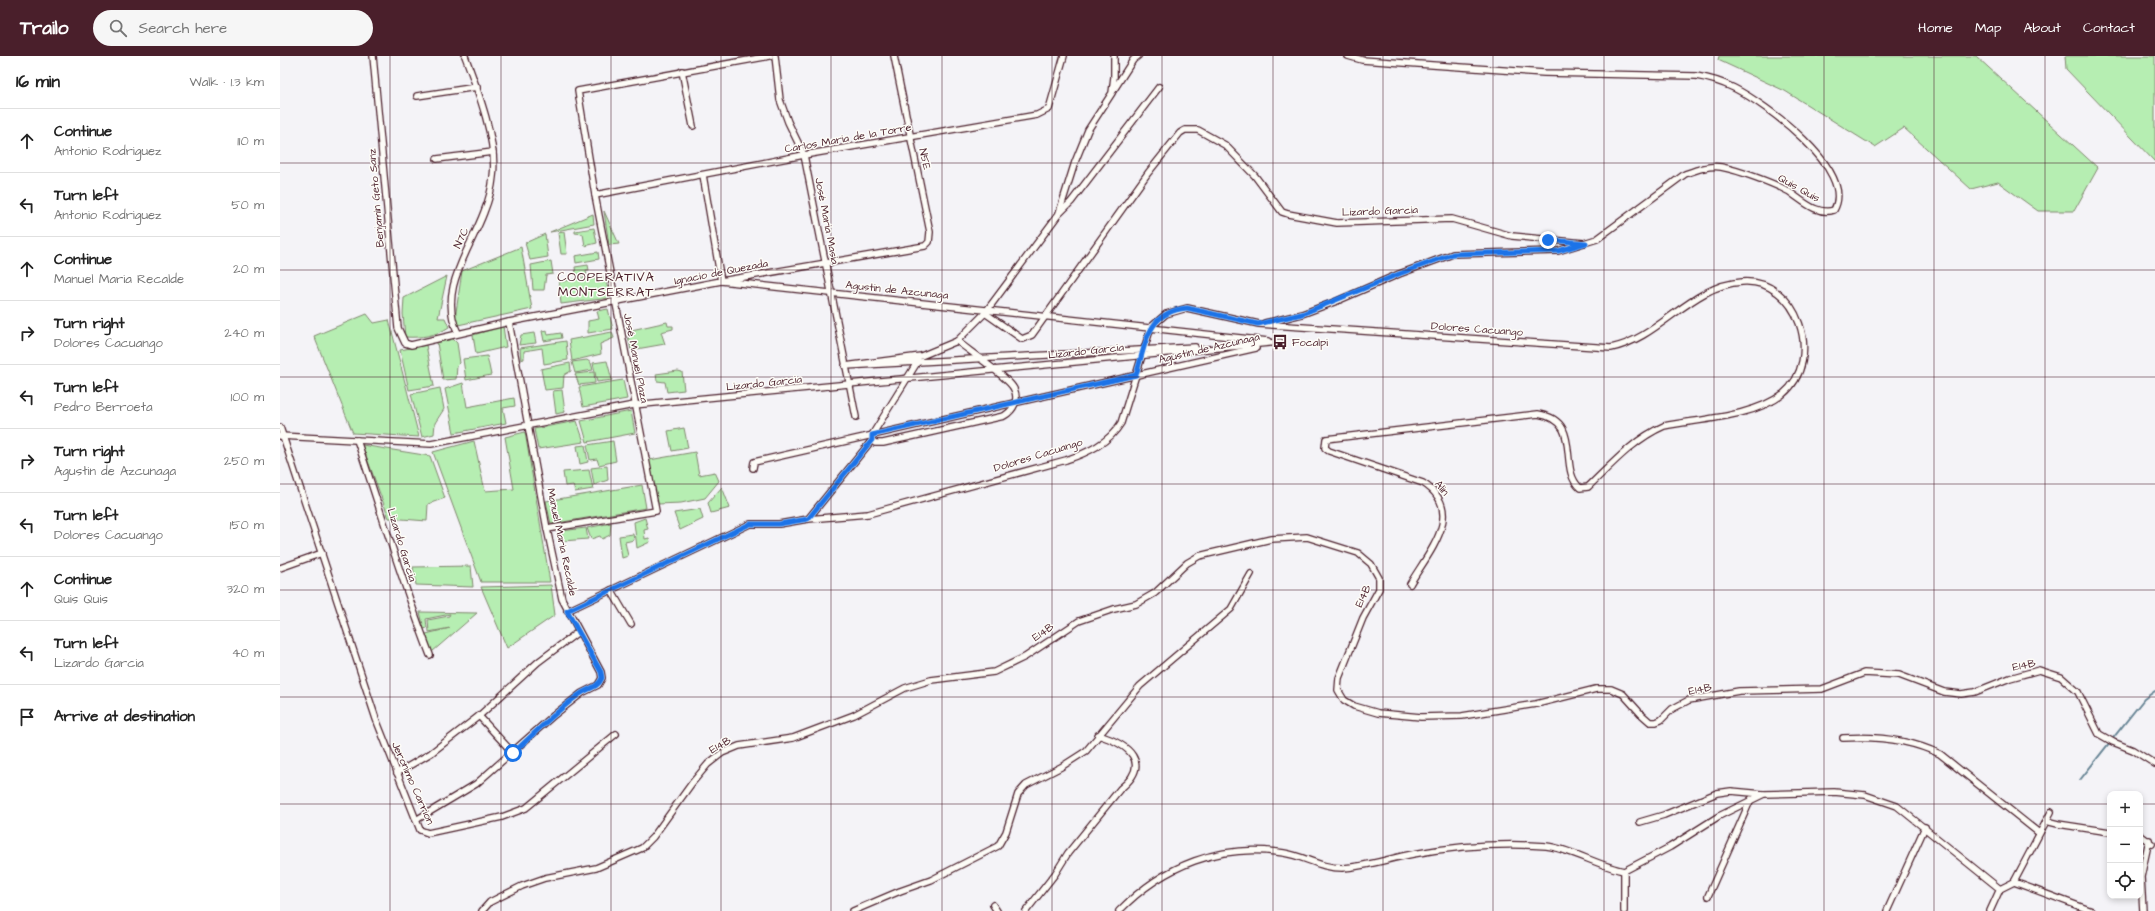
<!DOCTYPE html>
<meta charset="utf-8">
<style>
body{margin:0;font-family:"Architects Daughter",sans-serif;background:#f6f6f6;color:#222}
.controls{position:absolute;right:12px;bottom:12px;display:grid;overflow:hidden;border-radius:8px;box-shadow:0 2px 6px #0003}
.controls button{width:36px;height:36px;display:grid;place-items:center;padding:0;border:0;border-bottom:1px solid #e0e0e0;background:#fff;color:#222;font:20px sans-serif}
.stop{position:absolute;width:12px;height:12px;margin:-9px;border:3px solid #1a73e8;border-radius:50%;background:#fff}
.stop.end{background:#1a73e8;border-color:#fff;box-shadow:0 1px 4px #0008}
.list{margin:0;padding:0;list-style:none}
h2{display:flex;justify-content:space-between;align-items:center;height:52px;margin:0;padding:0 16px;font-size:17px}
h2 small{font-size:13px;font-weight:400;color:#767676}
.list li{display:grid;grid-template-columns:26px 1fr auto;gap:12px;align-items:center;box-sizing:border-box;height:64px;padding:0 16px;border-top:1px solid #e0e0e0}
.list b{display:block;font-size:15px;white-space:nowrap}
.list p{margin:0;font-size:13px;white-space:nowrap;color:#767676}
.list em{font-size:13px;font-style:normal;color:#767676}
.icon{flex:none;width:22px;height:22px;fill:none;stroke:currentColor;stroke-width:2;stroke-linecap:round;stroke-linejoin:round}
.map{position:relative;flex:none;width:1875px;height:855px;overflow:hidden}
header{display:flex;align-items:center;gap:24px;box-sizing:border-box;height:56px;padding:0 20px;background:#4a1f2b;color:#fff}
header strong{font-size:19px}
nav{display:flex;gap:22px;margin-inline-start:auto;font-size:14px}
.search{width:280px;height:36px;background:#f6f6f6;display:flex;align-items:center;gap:10px;box-sizing:border-box;padding:0 14px;border-radius:22px;color:#767676;font-size:15px}
main{display:flex}
aside{flex:1;background:#fff}
.map>svg:first-child{display:block}
</style>
<header>
<strong>Trailo</strong>
<div class="search"><svg class="icon" aria-label="search" viewBox="0 0 24 24"><circle cx="10" cy="10" r="6"/><path d="M15 15l6 6"/></svg>Search here</div>
<nav><a>Home</a><a>Map</a><a>About</a><a>Contact</a></nav>
</header>
<main>
<aside>
<h2>16 min<small>Walk · 1.3 km</small></h2>
<ul class="list">
<li><svg class="icon" aria-label="ahead" viewBox="0 0 24 24"><path d="M12 20V5M6 11l6-6 6 6"/></svg><div><b>Continue</b><p>Antonio Rodriguez</p></div><em>110 m</em></li>
<li><svg class="icon" aria-label="left" viewBox="0 0 24 24"><path d="M17 20v-9H6M10 6l-5 5 5 5"/></svg><div><b>Turn left</b><p>Antonio Rodriguez</p></div><em>50 m</em></li>
<li><svg class="icon" aria-label="ahead" viewBox="0 0 24 24"><path d="M12 20V5M6 11l6-6 6 6"/></svg><div><b>Continue</b><p>Manuel Maria Recalde</p></div><em>20 m</em></li>
<li><svg class="icon" aria-label="right" viewBox="0 0 24 24"><path d="M7 20v-9h11M14 6l5 5-5 5"/></svg><div><b>Turn right</b><p>Dolores Cacuango</p></div><em>240 m</em></li>
<li><svg class="icon" aria-label="left" viewBox="0 0 24 24"><path d="M17 20v-9H6M10 6l-5 5 5 5"/></svg><div><b>Turn left</b><p>Pedro Berroeta</p></div><em>100 m</em></li>
<li><svg class="icon" aria-label="right" viewBox="0 0 24 24"><path d="M7 20v-9h11M14 6l5 5-5 5"/></svg><div><b>Turn right</b><p>Agustin de Azcunaga</p></div><em>250 m</em></li>
<li><svg class="icon" aria-label="left" viewBox="0 0 24 24"><path d="M17 20v-9H6M10 6l-5 5 5 5"/></svg><div><b>Turn left</b><p>Dolores Cacuango</p></div><em>150 m</em></li>
<li><svg class="icon" aria-label="ahead" viewBox="0 0 24 24"><path d="M12 20V5M6 11l6-6 6 6"/></svg><div><b>Continue</b><p>Quis Quis</p></div><em>320 m</em></li>
<li><svg class="icon" aria-label="left" viewBox="0 0 24 24"><path d="M17 20v-9H6M10 6l-5 5 5 5"/></svg><div><b>Turn left</b><p>Lizardo Garcia</p></div><em>40 m</em></li>
<li><svg class="icon" aria-label="arrive" viewBox="0 0 24 24"><path d="M6 21V4h12l-3 4 3 4H6"/></svg><div><b>Arrive at destination</b></div></li>
</ul>
</aside>
<div class="map">
<svg width="1875" height="855" viewBox="0 0 1875 855">
<rect width="100%" height="100%" fill="#f4f3f7"/>
<filter id="ink" filterUnits="userSpaceOnUse"><feTurbulence type="fractalNoise" baseFrequency=".025" numOctaves="2"/><feDisplacementMap in="SourceGraphic" scale="8" xChannelSelector="R" yChannelSelector="G"/><feConvolveMatrix kernelMatrix="1 2 1 2 8 2 1 2 1" color-interpolation-filters="sRGB"/></filter>
<g filter="url(#ink)">
<g fill="#b6eeb2" stroke="#80866e">
<path d="M 1439,0 L 1696,0 L 1818,112 L 1794,155 L 1758,155 L 1718,126 L 1691,133 L 1624,72 L 1595,91 L 1505,35 L 1438,4 Z"/>
<path d="M 1785,0 L 1875,0 L 1875,106 L 1786,13 Z"/>
<path d="M 324,155 L 339,188 L 329,189 Z"/>
<path d="M 313,158 L 314,168 L 270,176 Z"/>
<path d="M 314,172 L 317,187 L 305,190 L 303,178 L 295,177 L 295,175 Z"/>
<path d="M 284,176 L 287,198 L 281,198 L 278,177 Z"/>
<path d="M 265,178 L 268,201 L 250,204 L 245,187 Z"/>
<path d="M 241,191 L 252,253 L 178,269 L 175,263 L 182,215 Z"/>
<path d="M 318,196 L 319,203 L 296,207 L 295,200 Z"/>
<path d="M 271,205 L 273,218 L 266,219 L 264,234 L 253,234 L 251,209 Z"/>
<path d="M 308,209 L 309,214 L 306,214 L 307,219 L 296,220 L 295,211 Z"/>
<path d="M 167,220 L 158,262 L 165,262 L 169,271 C 156,280 141,282 125,281 L 123,258 L 124,242 Z"/>
<path d="M 308,221 L 312,223 L 325,221 L 330,242 L 281,248 L 279,226 Z"/>
<path d="M 328,253 L 333,273 L 308,277 L 308,265 L 319,263 L 317,255 Z"/>
<path d="M 87,258 L 94,267 L 109,264 L 139,381 L 73,377 L 34,280 Z"/>
<path d="M 387,266 L 388,270 L 393,270 L 393,273 L 381,276 L 385,288 L 351,294 L 347,275 Z"/>
<path d="M 223,270 L 226,291 L 196,298 L 193,279 Z"/>
<path d="M 267,274 L 268,279 L 281,277 L 282,282 L 264,285 L 262,275 Z"/>
<path d="M 332,276 L 334,282 L 320,288 L 321,298 L 292,305 L 289,284 Z"/>
<path d="M 254,277 L 256,287 L 239,289 L 241,279 Z"/>
<path d="M 172,282 L 177,287 L 180,307 L 177,310 L 176,323 L 163,324 L 157,287 Z"/>
<path d="M 286,285 L 288,304 L 264,308 L 262,292 L 244,295 L 244,303 L 241,304 L 240,292 Z"/>
<path d="M 146,289 L 154,330 L 129,334 L 120,294 Z"/>
<path d="M 207,300 L 211,319 L 186,324 L 183,303 Z"/>
<path d="M 307,304 L 311,307 L 313,314 L 295,317 L 292,306 Z"/>
<path d="M 327,305 L 332,324 L 317,326 L 313,307 Z"/>
<path d="M 290,307 L 291,315 L 284,319 L 283,332 L 265,334 L 261,313 Z"/>
<path d="M 398,315 L 402,316 L 404,334 L 387,336 L 385,326 L 377,325 L 376,318 Z"/>
<path d="M 314,316 L 315,327 L 299,329 L 295,318 Z"/>
<path d="M 343,324 L 347,343 L 303,351 L 299,331 Z"/>
<path d="M 183,327 L 187,351 L 234,342 L 235,350 L 223,352 L 226,367 L 174,377 L 165,333 Z"/>
<path d="M 160,332 L 164,353 L 155,367 L 154,378 L 142,381 L 131,338 Z"/>
<path d="M 282,334 L 285,356 L 276,358 L 273,335 Z"/>
<path d="M 351,355 L 355,377 L 307,386 L 301,365 Z"/>
<path d="M 297,365 L 304,386 L 258,393 L 254,373 Z"/>
<path d="M 404,372 L 408,392 L 392,395 L 388,375 Z"/>
<path d="M 245,376 L 270,526 L 201,526 L 153,396 L 194,385 L 205,435 L 234,433 L 225,381 Z"/>
<path d="M 333,385 L 336,405 L 319,409 L 317,403 L 310,404 L 307,389 Z"/>
<path d="M 82,389 L 150,400 L 165,442 L 148,448 L 147,465 L 109,462 Z"/>
<path d="M 305,389 L 308,406 L 300,408 L 297,390 Z"/>
<path d="M 415,396 L 419,419 L 435,416 L 439,425 L 425,442 L 401,447 L 378,448 L 369,404 Z"/>
<path d="M 327,410 L 328,424 L 314,429 L 311,412 Z"/>
<path d="M 309,414 L 313,433 L 295,436 L 293,429 L 285,430 L 283,416 Z"/>
<path d="M 362,429 L 366,452 L 271,468 L 266,445 Z"/>
<path d="M 442,431 L 450,452 L 431,457 L 428,447 Z"/>
<path d="M 420,453 L 423,463 L 400,474 L 394,457 Z"/>
<path d="M 365,462 L 368,473 L 364,474 L 365,483 L 369,482 L 370,486 L 357,492 L 354,466 Z"/>
<path d="M 331,467 L 330,479 L 322,483 L 320,480 L 311,483 L 307,472 Z"/>
<path d="M 306,472 L 308,483 L 283,485 L 281,475 Z"/>
<path d="M 353,478 L 354,484 L 345,486 L 348,500 L 342,502 L 339,480 Z"/>
<path d="M 191,510 L 193,531 L 136,529 L 133,511 Z"/>
<path d="M 271,529 L 275,559 L 227,592 L 201,531 Z"/>
<path d="M 140,556 L 197,557 L 152,596 L 146,578 L 170,572 L 149,576 L 148,564 L 169,560 L 170,558 L 146,563 L 147,572 L 144,573 Z"/>
</g>
<g fill="none" stroke-linecap="round" stroke-linejoin="round">
<path stroke="#688595" stroke-width="2" d="M 1800,724 L 1864,643 L 1875,635"/>
<defs>
<g id="minor">
<path d="M 93,0 L 118,272 L 125,287 L 131,289 L 229,266 L 441,225 L 645,190 L 649,186 L 650,176 L 614,0"/>
<path d="M 495,0 L 500,44 L 508,66 L 524,99 L 576,361"/>
<path d="M 402,15 L 413,70"/>
<path d="M 879,31 L 791,146 L 778,159 L 705,257 L 677,285 L 641,300 L 565,310 L 915,291"/>
<path d="M 833,35 L 853,4 L 858,0"/>
<path d="M 137,40 L 197,31"/>
<path d="M 157,103 L 213,96"/>
<path d="M 423,119 L 441,225 L 988,285"/>
<path d="M 315,139 L 524,99 L 757,59 L 769,53 L 784,0"/>
<path d="M 779,157 L 795,106 L 808,74 L 832,37 L 834,21 L 834,0"/>
<path d="M 705,257 L 742,283 L 752,279 L 868,117 L 900,77 L 905,74 L 918,74 L 945,89 L 975,120 L 1002,156 L 1008,158 L 1057,167 L 1172,163 L 1232,180 L 1304,187"/>
<path d="M 985,267 L 1022,258 L 1057,245 L 1119,218 L 1173,198 L 1278,195 L 1317,183 L 1405,118 C 1416,114 1429,109 1441,111 C 1458,114 1493,127 1508,135 C 1522,144 1537,160 1554,154 C 1577,114 1484,47 1454,32 C 1442,26 1429,22 1416,20 L 1264,17 L 1082,4 L 1068,0"/>
<path d="M 178,277 C 157,235 190,194 204,156 C 208,146 212,132 213,121 C 218,87 197,32 185,0"/>
<path d="M 638,305 L 592,379 L 592,384 L 595,387 L 603,387 L 724,360 C 734,354 739,344 734,333 C 729,322 688,294 677,285"/>
<path d="M 0,371 L 96,663 L 140,774 L 148,777 L 222,761 L 246,752 L 336,678"/>
<path d="M 0,380 L 151,388 L 354,349 L 1000,286"/>
<path d="M 77,384 C 101,456 123,529 150,599"/>
<path d="M 473,412 L 474,406 L 976,292"/>
<path d="M 528,463 L 592,384"/>
<path d="M 267,473 L 376,455 L 315,139 L 298,35 L 490,0"/>
<path d="M 0,512 L 42,497"/>
<path d="M 331,534 L 351,568"/>
<path d="M 287,555 L 470,468 L 499,468 L 528,463 L 588,458 L 786,404 C 807,397 829,387 841,367 L 871,271 L 886,258 L 907,252 L 979,268 L 1331,292 C 1380,282 1411,229 1462,226 C 1518,222 1545,303 1503,338 C 1474,361 1420,363 1384,370 C 1354,383 1331,409 1308,431 L 1300,432 C 1277,412 1304,365 1258,358 L 1046,383 L 1045,392 L 1049,395 L 1143,427 C 1187,455 1148,497 1130,528"/>
<path d="M 199,660 L 233,697"/>
<path d="M 1563,682 C 1595,680 1631,684 1660,698 L 1759,777"/>
<path d="M 117,717 L 151,697 L 199,660 L 258,606 L 298,576"/>
<path d="M 136,764 L 196,728 L 274,659 L 302,637 L 318,629 L 322,622 L 321,616 L 282,543 L 267,473 L 229,266"/>
<path d="M 1766,765 L 1778,768 L 1830,776"/>
<path d="M 1360,766 L 1384,759 L 1437,737 L 1451,735 L 1483,738"/>
<path d="M 1860,779 L 1872,788"/>
<path d="M 1734,826 L 1812,855"/>
<path d="M 1428,840 L 1471,743"/>
<path d="M 713,849 L 717,855"/>
<path d="M 202,855 L 210,846 L 242,830 L 265,822 L 316,812 L 362,792 L 373,781 L 412,727 L 428,708 L 442,697 L 459,690 L 513,682 L 574,659 L 625,632 L 651,624 L 714,616 L 745,601 L 799,565 L 834,553 L 856,548 L 875,537 L 907,507 L 919,500 L 991,483 L 1027,481 L 1078,497 L 1091,508 L 1099,522 L 1099,533 L 1083,562 L 1059,622 L 1058,634 L 1064,644 L 1074,650 L 1098,657 L 1141,661 L 1182,660 L 1256,648 L 1316,633 L 1331,633 L 1343,638 L 1361,658 L 1370,666 L 1376,666 L 1381,664 L 1392,653 L 1409,644 L 1459,635 L 1542,633 L 1584,617 L 1619,619 L 1664,636 L 1681,638 L 1695,636 L 1730,622 L 1759,614 L 1781,621 L 1798,636 L 1819,678 L 1833,686 L 1853,694 L 1875,708"/>
<path d="M 573,855 L 620,835 L 651,824 L 718,790 L 726,776 L 738,738 L 746,729 L 781,711 L 806,695 L 860,630 L 951,553 L 971,518"/>
<path d="M 746,855 L 775,818 L 788,797 L 840,733 C 873,707 848,688 818,679"/>
<path d="M 839,855 C 884,809 940,787 1004,797 C 1024,800 1040,812 1062,812 C 1086,811 1110,802 1133,798 C 1176,790 1223,787 1266,790 C 1289,792 1319,810 1344,815"/>
<path d="M 1344,855 L 1344,815 L 1390,791 L 1439,760 L 1484,738 L 1554,736 L 1585,739 L 1617,750 L 1720,833"/>
<path d="M 1607,855 L 1645,771"/>
<path d="M 1710,855 L 1720,833 L 1734,826 L 1771,756"/>
<path d="M 1863,855 L 1861,821 L 1869,784"/>
</g>
</defs>
<use href="#minor" stroke="#4a1f2b" stroke-width="8"/>
<use href="#minor" stroke="#fdfcf7" stroke-width="5.5"/>
</g>
</g>
<g fill="none" stroke-linecap="round" stroke-linejoin="round" filter="url(#ink)">
<path stroke="#1a73e8" stroke-width="5" d="M 233,697 C 255,677 276,655 300,638 C 308,632 318,632 322,622 L 321,616 L 287,555 L 470,468 L 499,468 L 528,463 L 592,384 L 592,379 L 856,319 C 866,287 867,256 907,252 L 978,268 L 1022,258 L 1119,218 L 1173,198 L 1278,195 L 1306,187 L 1268,184"/>
</g>
<path fill="none" stroke="#4a1f2b" stroke-width="1" stroke-opacity="0.55" d="M 110,0 L 110,855M 221,0 L 221,855M 331,0 L 331,855M 441,0 L 441,855M 551,0 L 551,855M 662,0 L 662,855M 772,0 L 772,855M 882,0 L 882,855M 993,0 L 993,855M 1103,0 L 1103,855M 1213,0 L 1213,855M 1324,0 L 1324,855M 1434,0 L 1434,855M 1544,0 L 1544,855M 1654,0 L 1654,855M 1765,0 L 1765,855M 0,107 L 1875,107M 0,214 L 1875,214M 0,321 L 1875,321M 0,428 L 1875,428M 0,534 L 1875,534M 0,641 L 1875,641M 0,748 L 1830,748M 1860,748 L 1875,748"/>
<defs>
<symbol id="bus-bare" viewBox="-9 -9 18 18"><path d="M-5-6H5V4H4V6H2V4H-2V6H-4V4H-5ZM-3.5-4V0h7V-4ZM-3.5 1.2v1.5H-2V1.2ZM2 1.2v1.5H3.5V1.2Z" fill="#4a1f2b" stroke="#fdfcf7" stroke-width="2.5" paint-order="stroke"/></symbol>
</defs>
<g fill-rule="evenodd">
<use href="#bus-bare" x="989" y="275" width="22" height="22"/>
</g>
<g text-anchor="middle" dominant-baseline="central" stroke-width="3" stroke-linejoin="round" paint-order="stroke">
<g font-size="11" fill="#4a1f2b" stroke="#fdfcf7">
<text transform="translate(568 82) rotate(-10)">Carlos Maria de la Torre</text>
<text transform="translate(645 103) rotate(78)">N5E</text>
<text transform="translate(1519 132) rotate(29)">Quis Quis</text>
<text transform="translate(96 142) rotate(-95)">Benjamin Geto Sanz</text>
<text transform="translate(1100 155) rotate(-2)">Lizardo Garcia</text>
<text transform="translate(547 165) rotate(79)">José Maria Masia</text>
<text transform="translate(181 182) rotate(-65)">N7C</text>
<text transform="translate(441 216) rotate(-11)">Ignacio de Quezada</text>
<text transform="translate(617 234) rotate(6)">Agustin de Azcunaga</text>
<text transform="translate(1197 273) rotate(4)">Dolores Cacuango</text>
<text transform="translate(929 292) rotate(-13)">Agustin de Azcunaga</text>
<text transform="translate(806 295) rotate(-6)">Lizardo Garcia</text>
<text transform="translate(356 302) rotate(79)">José Manuel Plaza</text>
<text transform="translate(484 327) rotate(-6)">Lizardo Garcia</text>
<text transform="translate(758 399) rotate(-17)">Dolores Cacuango</text>
<text transform="translate(1162 432) rotate(51)">Alin</text>
<text transform="translate(282 486) rotate(78)">Manuel Maria Recalde</text>
<text transform="translate(122 489) rotate(73)">Lizardo Garcia</text>
<text transform="translate(1083 540) rotate(-65)">E14B</text>
<text transform="translate(763 576) rotate(-34)">E14B</text>
<text transform="translate(1744 609) rotate(-12)">E14B</text>
<text transform="translate(1420 633) rotate(-11)">E14B</text>
<text transform="translate(440 689) rotate(-30)">E14B</text>
<text transform="translate(133 727) rotate(66)">Jeronimo Carrion</text>
</g>
<g font-size="11" fill="#4a1f2b" stroke="#fdfcf7" text-anchor="start">
<text x="1012" y="286">Focalpi</text>
</g>
<g font-size="13" letter-spacing="1" fill="#4a1f2b" stroke="#fdfcf7">
<text x="326" y="221">COOPERATIVA<tspan x="326" dy="15">MONTSERRAT</tspan></text>
</g>
</g>
</svg>
<div class="controls">
<button>+</button>
<button>−</button>
<button><svg class="icon" aria-label="locate" viewBox="0 0 24 24"><circle cx="12" cy="12" r="6"/><path d="M12 2v4M12 18v4M2 12h4M18 12h4"/></svg></button>
</div>
<div class="stop" style="left:233px;top:697px"></div>
<div class="stop end" style="left:1268px;top:184px"></div>
</div>
</main>
